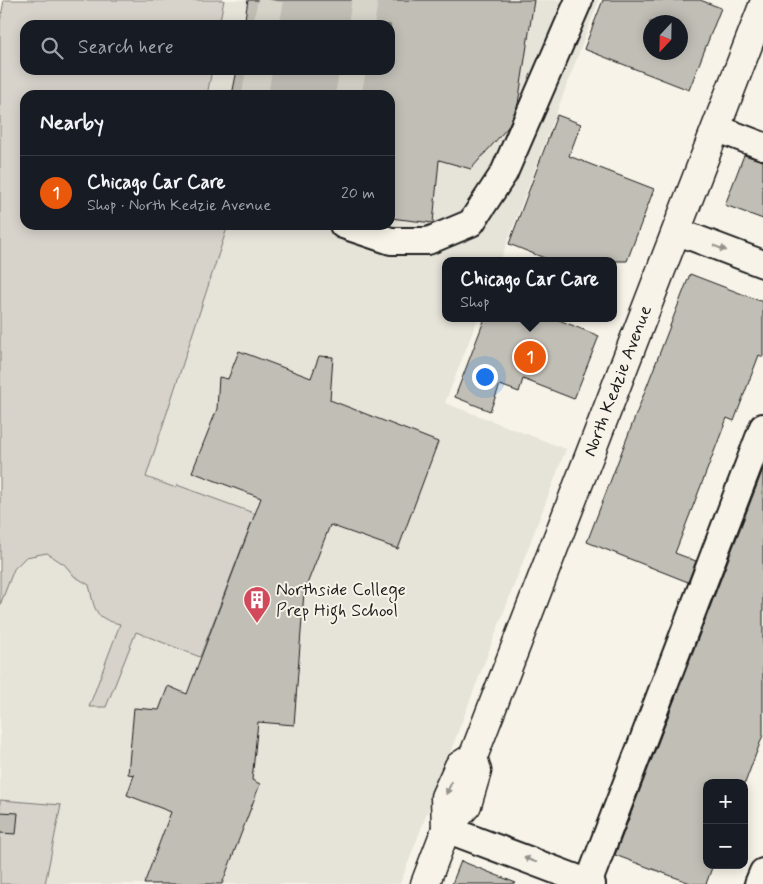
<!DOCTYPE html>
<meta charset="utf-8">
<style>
body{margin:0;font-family:Mynerve,sans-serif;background:#242831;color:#f1f3f6}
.controls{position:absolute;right:15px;bottom:15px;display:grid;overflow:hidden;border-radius:10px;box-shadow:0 2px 12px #0003}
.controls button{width:45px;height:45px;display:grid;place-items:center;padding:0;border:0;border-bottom:1px solid #363941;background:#171b24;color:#f1f3f6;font:25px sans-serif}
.compass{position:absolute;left:643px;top:15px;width:45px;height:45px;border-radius:50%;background:#171b24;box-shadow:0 2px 12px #0003;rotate:202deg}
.you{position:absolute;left:484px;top:376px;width:18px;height:18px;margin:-12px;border:4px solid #fff;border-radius:50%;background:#1a73e8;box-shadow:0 0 0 8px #1a73e833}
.badge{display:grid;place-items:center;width:32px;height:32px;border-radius:50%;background:#ea580c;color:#fff;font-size:16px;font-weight:700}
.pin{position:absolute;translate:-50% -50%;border:2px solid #fff;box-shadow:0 1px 5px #0006}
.popup{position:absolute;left:442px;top:257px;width:175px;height:65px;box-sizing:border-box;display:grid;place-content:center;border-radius:10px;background:#171b24;filter:drop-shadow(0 1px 4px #0005);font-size:16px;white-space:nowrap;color:#9ea1a6}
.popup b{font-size:19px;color:#f1f3f6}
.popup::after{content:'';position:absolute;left:50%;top:100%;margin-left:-10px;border:10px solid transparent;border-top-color:#171b24}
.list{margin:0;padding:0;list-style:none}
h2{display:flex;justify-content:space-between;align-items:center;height:65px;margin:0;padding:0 20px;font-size:21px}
h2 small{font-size:16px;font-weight:400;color:#9ea1a6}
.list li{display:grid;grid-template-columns:32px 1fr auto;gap:15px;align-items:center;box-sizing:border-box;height:75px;padding:0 20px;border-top:1px solid #363941}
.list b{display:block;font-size:19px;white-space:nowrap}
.list p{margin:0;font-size:16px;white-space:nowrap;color:#9ea1a6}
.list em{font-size:16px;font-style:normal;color:#9ea1a6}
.icon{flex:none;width:28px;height:28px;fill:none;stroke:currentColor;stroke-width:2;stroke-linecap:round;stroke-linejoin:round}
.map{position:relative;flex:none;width:763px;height:884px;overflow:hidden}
.search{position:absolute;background:#171b24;box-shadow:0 2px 12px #0003;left:20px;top:20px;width:375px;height:55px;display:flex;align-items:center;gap:12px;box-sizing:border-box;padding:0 18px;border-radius:15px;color:#9ea1a6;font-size:19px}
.panel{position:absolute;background:#171b24;box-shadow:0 2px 12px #0003;left:20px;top:90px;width:375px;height:140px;border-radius:15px}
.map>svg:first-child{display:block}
</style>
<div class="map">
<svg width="763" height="884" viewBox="0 0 763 884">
<rect width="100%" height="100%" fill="#f7f3e8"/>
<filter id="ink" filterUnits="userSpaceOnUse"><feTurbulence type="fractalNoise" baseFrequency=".02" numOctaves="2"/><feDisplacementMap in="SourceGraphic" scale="10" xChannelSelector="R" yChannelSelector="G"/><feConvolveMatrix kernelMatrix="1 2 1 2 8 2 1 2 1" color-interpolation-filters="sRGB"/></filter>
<g filter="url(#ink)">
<path fill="#e6e3d9" d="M 53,0 L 599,0 L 500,261 L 446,261 L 446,318 L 478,318 L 445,403 L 566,449 L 400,884 L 0,884 L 0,316 L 25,225 L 390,225 L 390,95 L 37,95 L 41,70 L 390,70 L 390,25 L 48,25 Z"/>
<g fill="#d7d3cb" stroke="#7a7874">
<path d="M 4,0 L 224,0 L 219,25 L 25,25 L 25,70 L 212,70 L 207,95 L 25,95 L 25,225 L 228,225 L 146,477 L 176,488 L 177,485 L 259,515 L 252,521 L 200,657 L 136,632 L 106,707 L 89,707 L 120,624 C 93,618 95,609 89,585 L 74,576 L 65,565 L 47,553 L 26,557 L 14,569 L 0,605 L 0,22 Z"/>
<path d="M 0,800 L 61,805 L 45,884 L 0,884 Z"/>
</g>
<g fill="#c0beb5" stroke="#1c1c1c" fill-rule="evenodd">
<path d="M 248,0 L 534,0 L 518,104 L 508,127 L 471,169 L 439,160 L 433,223 L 390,218 L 390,95 L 232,95 L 237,70 L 390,70 L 390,25 L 244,25 Z"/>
<path d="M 603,0 L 700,0 L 721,8 L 689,90 L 584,49 ZM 650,22 L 680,22 L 680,52 L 650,52 Z"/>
<path d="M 557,115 L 581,124 L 569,156 L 654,189 L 627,261 L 552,261 L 509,244 Z"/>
<path d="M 744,155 L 763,161 L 763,219 L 725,205 Z"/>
<path d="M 690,274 L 763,302 L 763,357 L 759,355 L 734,421 L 727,418 L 675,553 L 696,561 L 688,582 L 587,542 Z"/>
<path d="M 485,318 L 554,318 L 599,336 L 574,399 L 523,379 L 519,392 L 500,385 L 490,411 L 455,397 Z"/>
<path d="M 239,351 L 311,378 L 319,356 L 333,357 L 330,400 L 438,442 L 398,549 L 330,525 L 304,592 L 294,725 L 258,722 L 252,780 L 260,784 L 222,884 L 144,884 L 171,812 L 127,795 L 134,775 L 128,774 L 134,708 L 159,710 L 168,686 L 187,694 L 261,498 L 192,472 L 217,409 L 219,377 L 228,379 Z"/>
<path d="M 763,469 L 763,735 L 745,783 L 707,783 L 707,865 L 713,865 L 706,884 L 693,884 L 615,855 Z"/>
<path d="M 0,812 L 18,813 L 16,834 L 0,833 Z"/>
<path d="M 461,861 L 516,883 L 515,884 L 452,884 Z"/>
</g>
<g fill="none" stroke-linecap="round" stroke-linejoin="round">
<g stroke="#d6d3c9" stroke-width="26" stroke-dasharray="26 13" stroke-linecap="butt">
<path d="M 266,25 L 271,0"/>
<path d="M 361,25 L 365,0"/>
<path d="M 255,95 L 259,70"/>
<path d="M 348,95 L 353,70"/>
</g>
<defs>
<g id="minor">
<path d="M 716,128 L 763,146"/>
<path d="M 343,225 L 391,241 L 428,241 L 471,223 L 504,173 L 579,0"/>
<path d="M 676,231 L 763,264"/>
<path d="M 446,829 L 592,884"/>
<path d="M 588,884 L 763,427"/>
<path d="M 758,884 L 763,872"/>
</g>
<g id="major">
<path d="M 446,829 L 445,797 L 459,766 L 473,757"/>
<path d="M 425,884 L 446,829 L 467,805 L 477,771 L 473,757 L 763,6"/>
</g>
</defs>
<use href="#minor" stroke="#1c1c1c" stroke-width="30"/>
<use href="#major" stroke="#1c1c1c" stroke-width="31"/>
<use href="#minor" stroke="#f7f3e8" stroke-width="26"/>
<use href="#major" stroke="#f7f3e8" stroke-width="28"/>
</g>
<defs><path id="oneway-solid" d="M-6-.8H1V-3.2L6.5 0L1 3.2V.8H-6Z" transform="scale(1.25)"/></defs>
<g fill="#94928c">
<use href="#oneway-solid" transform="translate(720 248) rotate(21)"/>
<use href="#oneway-solid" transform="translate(449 788) rotate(115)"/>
<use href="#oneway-solid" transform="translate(530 860) rotate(-159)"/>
</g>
</g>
<defs>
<symbol id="building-pin" viewBox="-11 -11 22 30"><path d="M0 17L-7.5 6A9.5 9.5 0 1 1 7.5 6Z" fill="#d1495b" stroke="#f7f3e8"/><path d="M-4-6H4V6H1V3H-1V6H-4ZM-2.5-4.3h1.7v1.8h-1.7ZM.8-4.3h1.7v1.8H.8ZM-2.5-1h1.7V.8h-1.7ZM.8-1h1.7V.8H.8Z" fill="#fff"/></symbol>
</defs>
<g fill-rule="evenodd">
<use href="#building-pin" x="241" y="584" width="32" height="43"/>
</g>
<g text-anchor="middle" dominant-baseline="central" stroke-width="4" stroke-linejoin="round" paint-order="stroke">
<g font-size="18" fill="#1c1c1c" stroke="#f7f3e8">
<text transform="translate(618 381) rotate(-69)">North Kedzie Avenue</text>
</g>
<g font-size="18" fill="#1c1c1c" stroke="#f7f3e8" text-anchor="start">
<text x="276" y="590">Northside College<tspan x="276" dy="21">Prep High School</tspan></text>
</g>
</g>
</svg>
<div class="controls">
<button>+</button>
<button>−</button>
</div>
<svg class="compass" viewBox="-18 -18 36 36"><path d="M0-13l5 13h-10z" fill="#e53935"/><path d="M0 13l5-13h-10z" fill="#9ea1a6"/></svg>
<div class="you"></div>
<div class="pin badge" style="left:530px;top:357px">1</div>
<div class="popup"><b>Chicago Car Care</b>Shop</div>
<div class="search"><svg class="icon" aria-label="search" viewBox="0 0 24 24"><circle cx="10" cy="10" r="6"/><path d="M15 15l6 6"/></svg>Search here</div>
<section class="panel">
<h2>Nearby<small></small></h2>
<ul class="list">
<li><span class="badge">1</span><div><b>Chicago Car Care</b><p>Shop · North Kedzie Avenue</p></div><em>20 m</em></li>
</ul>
</section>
</div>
